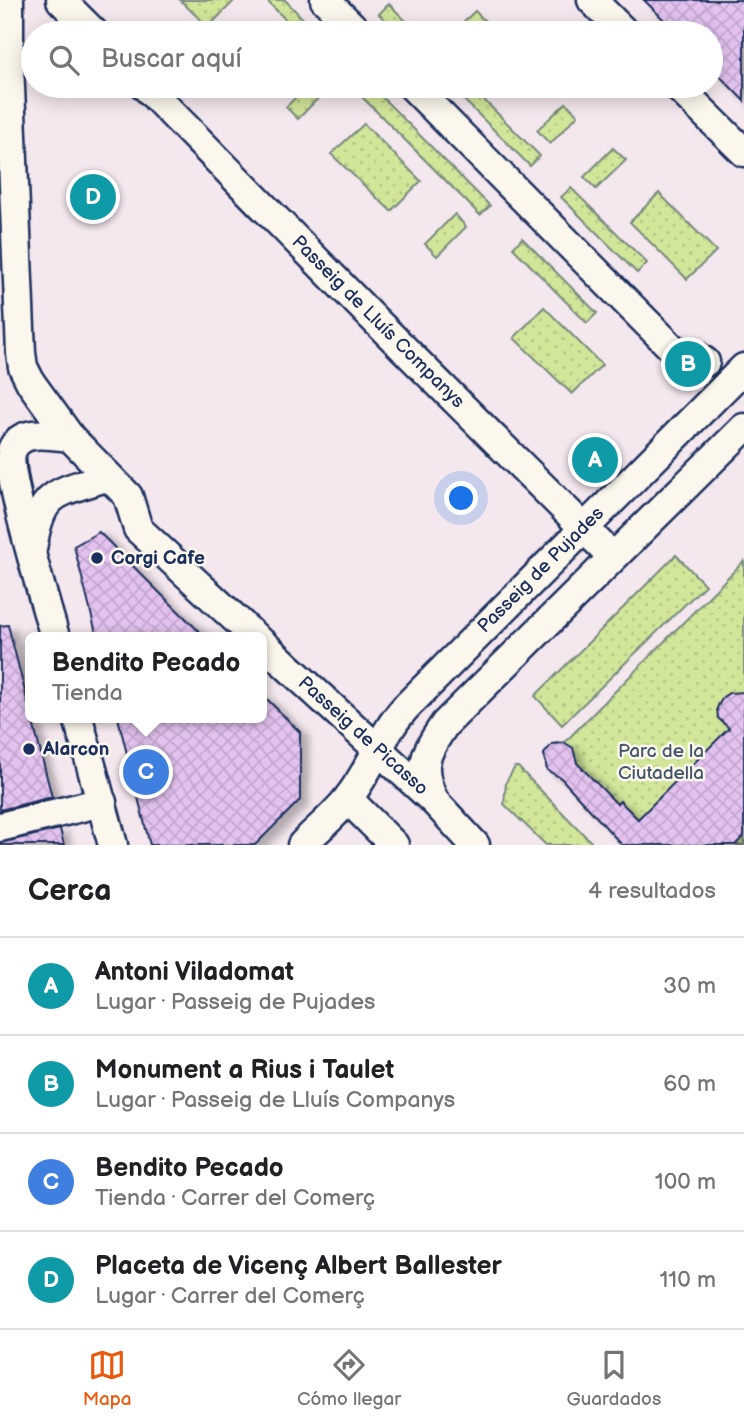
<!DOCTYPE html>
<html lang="es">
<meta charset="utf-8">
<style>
body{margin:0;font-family:"Balsamiq Sans",sans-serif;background:#f2f2f2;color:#202124}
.you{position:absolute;left:462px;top:499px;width:24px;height:24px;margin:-18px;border:5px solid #fff;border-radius:50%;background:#1a73e8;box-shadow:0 0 0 10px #1a73e833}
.badge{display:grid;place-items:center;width:46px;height:46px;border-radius:50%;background:#ea580c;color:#fff;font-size:23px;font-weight:700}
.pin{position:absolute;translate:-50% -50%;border:4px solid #fff;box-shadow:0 2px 7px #0006}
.popup{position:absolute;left:25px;top:632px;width:242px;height:91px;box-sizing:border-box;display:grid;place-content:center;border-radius:10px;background:#fff;filter:drop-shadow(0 2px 5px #0005);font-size:23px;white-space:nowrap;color:#757577}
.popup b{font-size:26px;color:#202124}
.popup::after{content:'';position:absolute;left:50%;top:100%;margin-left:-14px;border:14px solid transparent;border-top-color:#fff}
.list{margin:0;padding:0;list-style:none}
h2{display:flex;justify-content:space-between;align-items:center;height:91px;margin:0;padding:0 28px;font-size:30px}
h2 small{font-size:23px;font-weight:400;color:#757577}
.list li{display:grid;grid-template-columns:46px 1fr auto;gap:21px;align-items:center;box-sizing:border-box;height:98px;padding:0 28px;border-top:2px solid #e0e0e0}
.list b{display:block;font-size:26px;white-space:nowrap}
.list p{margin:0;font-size:23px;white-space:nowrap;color:#757577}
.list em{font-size:23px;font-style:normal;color:#757577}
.icon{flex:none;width:38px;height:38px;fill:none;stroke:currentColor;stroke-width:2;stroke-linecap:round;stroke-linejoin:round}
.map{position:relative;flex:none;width:744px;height:845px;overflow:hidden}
.search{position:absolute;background:#fff;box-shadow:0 4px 18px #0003;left:21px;right:21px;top:21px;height:77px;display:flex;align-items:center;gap:18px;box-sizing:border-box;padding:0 24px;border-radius:38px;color:#757577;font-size:26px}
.sheet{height:483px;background:#fff}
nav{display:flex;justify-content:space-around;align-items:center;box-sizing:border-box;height:98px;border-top:2px solid #e0e0e0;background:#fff;font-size:19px;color:#757577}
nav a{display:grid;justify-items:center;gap:4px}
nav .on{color:#ea580c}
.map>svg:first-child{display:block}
</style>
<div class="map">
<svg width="744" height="845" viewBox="0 0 744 845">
<defs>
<pattern id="green-dots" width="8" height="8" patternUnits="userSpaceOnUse" patternTransform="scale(1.75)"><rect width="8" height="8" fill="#d2e69a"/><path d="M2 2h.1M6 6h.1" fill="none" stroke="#b4c687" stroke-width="1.8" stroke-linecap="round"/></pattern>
<pattern id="building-cross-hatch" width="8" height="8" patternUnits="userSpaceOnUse" patternTransform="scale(1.75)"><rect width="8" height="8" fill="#e3c2ef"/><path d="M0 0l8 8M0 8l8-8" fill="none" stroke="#c2a7cf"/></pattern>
<filter id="shadow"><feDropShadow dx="8" dy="4.5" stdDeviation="3.5" flood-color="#0004"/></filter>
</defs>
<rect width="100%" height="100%" fill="#f4e7ed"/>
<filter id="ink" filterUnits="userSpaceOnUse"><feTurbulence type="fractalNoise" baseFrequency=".0143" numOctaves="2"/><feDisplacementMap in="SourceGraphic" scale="14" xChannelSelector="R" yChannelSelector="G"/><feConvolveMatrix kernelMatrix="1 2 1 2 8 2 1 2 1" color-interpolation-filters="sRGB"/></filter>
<g filter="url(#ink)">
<g fill="url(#green-dots)" stroke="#768a7c" stroke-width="2">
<path d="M 180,0 L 235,0 L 208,27 Z"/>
<path d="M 266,0 L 285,0 L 308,24 L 299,33 Z"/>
<path d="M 389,4 L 418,33 L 398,33 L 379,14 Z"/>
<path d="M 475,11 L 497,33 L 452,33 Z"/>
<path d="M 307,86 L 324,86 L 327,89 L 298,119 L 286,107 Z"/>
<path d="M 351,86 L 371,86 L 490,206 L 480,215 Z"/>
<path d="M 450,86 L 470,86 L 540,156 L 530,166 Z"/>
<path d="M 566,103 L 578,115 L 550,144 L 537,130 Z"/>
<path d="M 364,124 L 421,181 L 391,211 L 331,154 Z"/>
<path d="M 613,148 L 626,160 L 596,189 L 584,177 Z"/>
<path d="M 571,188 L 647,263 L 637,273 L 561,197 Z"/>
<path d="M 659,193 L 716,251 L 687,279 L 630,222 Z"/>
<path d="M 455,214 L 466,227 L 437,256 L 425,244 Z"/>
<path d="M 522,238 L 597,313 L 587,323 L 513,248 Z"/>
<path d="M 544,307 L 602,365 L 572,394 L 514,338 Z"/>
<path d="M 676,555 L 705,585 L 562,725 L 535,696 Z"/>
<path d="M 744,561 L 744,845 L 631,845 L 627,842 L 622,845 L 561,778 L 547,770 L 544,754 L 552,744 L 565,742 Z"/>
<path d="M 515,767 L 518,767 L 594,845 L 546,845 L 504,804 L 506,782 Z"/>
</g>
<g fill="url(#building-cross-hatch)" stroke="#1b2f5e" stroke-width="2" filter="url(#shadow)">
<path d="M 644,0 L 744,0 L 744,101 L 711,67 L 711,33 L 677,33 Z"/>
<path d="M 99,532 L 160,593 L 205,637 L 97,637 L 74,546 Z"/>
<path d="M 8,625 L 52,797 L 0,810 L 0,626 Z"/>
<path d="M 744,692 L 744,836 L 735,845 L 622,845 L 561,778 L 547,770 L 544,754 L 552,744 L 565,743 L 573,748 L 577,763 L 617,804 L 620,801 L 638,819 L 729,728 L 718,718 L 717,708 L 723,697 L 729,693 Z"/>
<path d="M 262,694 L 300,732 L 300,800 L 255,845 L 150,845 L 118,718 L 262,718 Z"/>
<path d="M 60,829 L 64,845 L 0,845 L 0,843 Z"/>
</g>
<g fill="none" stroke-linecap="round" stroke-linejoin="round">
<defs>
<g id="minor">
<path d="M 9,0 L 9,63 L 21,353 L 23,367 L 31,383 L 70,437 L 128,496 L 138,529 L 255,637"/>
<path d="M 61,0 L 94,33"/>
<path d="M 325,0 L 359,33"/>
<path d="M 592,0 L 625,33"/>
<path d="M 145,86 L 372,317 L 613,557"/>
<path d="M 412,86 L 675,351 L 691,353 L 705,362"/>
<path d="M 677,86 L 744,152"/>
<path d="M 32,549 C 41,490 55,494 106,477"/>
<path d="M 55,637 C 47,609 4,469 12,450 C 21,428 51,435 70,437"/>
<path d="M 262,643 L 434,801 L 475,845"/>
<path d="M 78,718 L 113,845"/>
<path d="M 348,799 L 394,845"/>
<path d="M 434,801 C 418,767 424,754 445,724 L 744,428"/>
<path d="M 0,827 L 102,802"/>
<path d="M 302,845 C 317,829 336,815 349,797 C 371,769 381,735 405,708 L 744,368"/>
</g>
</defs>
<use href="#minor" stroke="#1b2f5e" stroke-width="33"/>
<use href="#minor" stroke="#fbf7ec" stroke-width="28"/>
</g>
</g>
<g fill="#1b2f5e" stroke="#fbf7ec" stroke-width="2.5">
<circle cx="97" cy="558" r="7"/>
<circle cx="29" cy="749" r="7"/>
</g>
<g text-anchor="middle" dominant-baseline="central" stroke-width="5" stroke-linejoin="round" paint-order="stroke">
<g font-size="19" fill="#1b2f5e" stroke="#fbf7ec">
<text transform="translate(378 322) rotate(45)">Passeig de Lluís Companys</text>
<text transform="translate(541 570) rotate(-45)">Passeig de Pujades</text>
<text transform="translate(363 736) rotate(42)">Passeig de Picasso</text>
</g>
<g font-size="19" font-weight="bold" fill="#1b2f5e" stroke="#fbf7ec" text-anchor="start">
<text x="111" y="558">Corgi Cafe</text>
<text x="43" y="749">Alarcon</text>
</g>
<g font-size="19" fill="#40546a" stroke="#fbf7ec">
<text x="661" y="751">Parc de la<tspan x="661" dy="22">Ciutadella</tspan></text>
</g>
</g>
</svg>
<div class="you"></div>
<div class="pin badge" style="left:595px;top:460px;background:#0f9aa8">A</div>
<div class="pin badge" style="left:688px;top:364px;background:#0f9aa8">B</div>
<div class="pin badge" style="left:146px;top:772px;background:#3f7fe0">C</div>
<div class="popup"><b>Bendito Pecado</b>Tienda</div>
<div class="pin badge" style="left:93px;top:197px;background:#0f9aa8">D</div>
<div class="search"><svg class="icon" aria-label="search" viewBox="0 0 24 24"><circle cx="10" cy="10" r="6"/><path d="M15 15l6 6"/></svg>Buscar aquí</div>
</div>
<section class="sheet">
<h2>Cerca<small>4 resultados</small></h2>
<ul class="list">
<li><span class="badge" style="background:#0f9aa8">A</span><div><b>Antoni Viladomat</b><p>Lugar · Passeig de Pujades</p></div><em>30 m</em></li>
<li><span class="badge" style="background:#0f9aa8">B</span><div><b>Monument a Rius i Taulet</b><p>Lugar · Passeig de Lluís Companys</p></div><em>60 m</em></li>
<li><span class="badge" style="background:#3f7fe0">C</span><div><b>Bendito Pecado</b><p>Tienda · Carrer del Comerç</p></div><em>100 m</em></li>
<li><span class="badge" style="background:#0f9aa8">D</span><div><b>Placeta de Vicenç Albert Ballester</b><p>Lugar · Carrer del Comerç</p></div><em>110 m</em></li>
</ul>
</section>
<nav>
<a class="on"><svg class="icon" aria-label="map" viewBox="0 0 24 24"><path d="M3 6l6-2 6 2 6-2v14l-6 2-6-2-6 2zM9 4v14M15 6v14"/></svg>Mapa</a>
<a><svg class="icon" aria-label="directions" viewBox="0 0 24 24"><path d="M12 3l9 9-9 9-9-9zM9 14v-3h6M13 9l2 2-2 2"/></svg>Cómo llegar</a>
<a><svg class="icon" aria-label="saved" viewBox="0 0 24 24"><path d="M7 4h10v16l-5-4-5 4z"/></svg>Guardados</a>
</nav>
